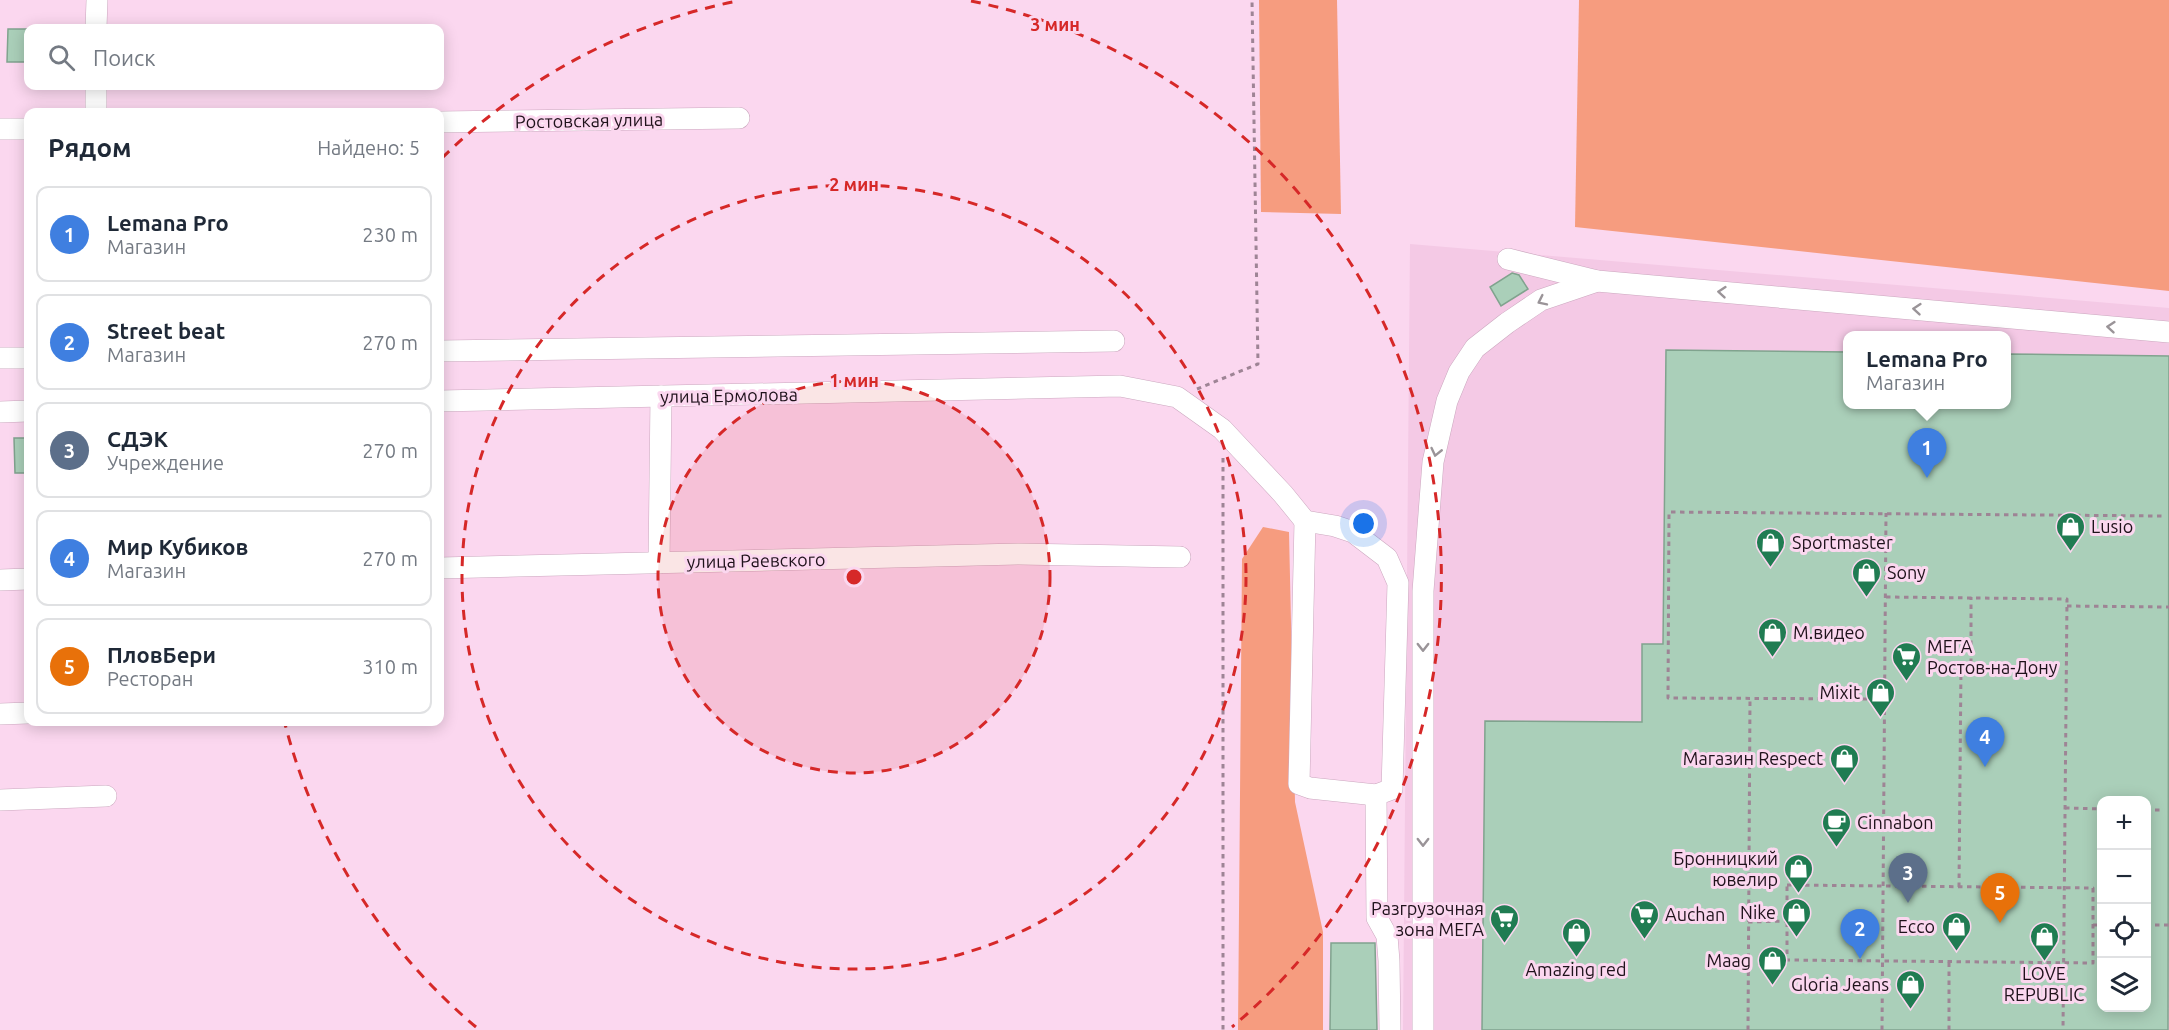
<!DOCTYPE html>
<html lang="ru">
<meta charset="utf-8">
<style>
body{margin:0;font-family:Ubuntu,sans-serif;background:#f6f6f7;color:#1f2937}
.controls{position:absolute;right:18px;bottom:18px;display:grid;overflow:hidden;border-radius:12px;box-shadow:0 3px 15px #0003}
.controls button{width:54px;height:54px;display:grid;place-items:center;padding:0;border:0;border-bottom:2px solid #e0e1e3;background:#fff;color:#1f2937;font:30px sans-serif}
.you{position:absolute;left:1364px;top:524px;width:21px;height:21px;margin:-15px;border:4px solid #fff;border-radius:50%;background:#1a73e8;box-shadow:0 0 0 9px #1a73e833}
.badge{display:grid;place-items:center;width:39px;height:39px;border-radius:50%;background:#2563eb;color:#fff;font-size:20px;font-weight:700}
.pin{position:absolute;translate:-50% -50px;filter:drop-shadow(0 2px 3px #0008)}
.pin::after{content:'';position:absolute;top:32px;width:21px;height:18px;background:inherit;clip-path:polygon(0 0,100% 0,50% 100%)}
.popup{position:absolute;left:1843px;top:331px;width:168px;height:78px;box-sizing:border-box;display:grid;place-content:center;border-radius:12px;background:#fff;filter:drop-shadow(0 2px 4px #0005);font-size:20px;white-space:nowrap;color:#747a83}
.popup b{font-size:22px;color:#1f2937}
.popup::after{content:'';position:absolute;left:50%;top:100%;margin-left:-12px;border:12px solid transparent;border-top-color:#fff}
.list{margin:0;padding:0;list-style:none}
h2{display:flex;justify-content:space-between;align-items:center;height:78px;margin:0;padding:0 24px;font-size:26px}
h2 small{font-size:20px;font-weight:400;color:#747a83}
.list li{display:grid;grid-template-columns:39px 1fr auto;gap:18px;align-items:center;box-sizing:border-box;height:96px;margin:0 12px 12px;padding:0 12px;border:2px solid #e0e1e3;border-radius:12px}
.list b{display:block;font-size:22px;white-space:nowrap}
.list p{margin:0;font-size:20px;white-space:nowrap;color:#747a83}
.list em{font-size:20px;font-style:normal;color:#747a83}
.icon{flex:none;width:33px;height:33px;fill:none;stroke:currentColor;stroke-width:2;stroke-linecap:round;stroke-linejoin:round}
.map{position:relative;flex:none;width:2169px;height:1030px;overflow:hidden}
.search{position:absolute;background:#fff;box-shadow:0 3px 15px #0003;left:24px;top:24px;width:420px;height:66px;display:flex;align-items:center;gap:15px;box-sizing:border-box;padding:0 21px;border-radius:12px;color:#747a83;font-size:22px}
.panel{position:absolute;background:#fff;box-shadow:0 3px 15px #0003;left:24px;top:108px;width:420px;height:618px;border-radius:12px}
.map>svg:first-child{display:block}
</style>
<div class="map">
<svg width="2169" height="1030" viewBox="0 0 2169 1030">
<rect width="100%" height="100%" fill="#fbd7ef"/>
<path fill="#f4c9e5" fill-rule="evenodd" d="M 1410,244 L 2169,308 L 2169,1030 L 1403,1030 ZM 1848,336 L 2006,336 L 2006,404 L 1848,404 ZM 2102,800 L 2146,800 L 2146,1008 L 2102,1008 Z"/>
<g fill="#f69c7f">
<path d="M 1259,0 L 1337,0 L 1341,214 L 1261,212 Z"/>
<path d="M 1579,0 L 2169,0 L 2169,291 L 1575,227 Z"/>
<path d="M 1263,527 L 1289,532 L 1295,802 L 1323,932 L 1323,1030 L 1238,1030 L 1242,559 Z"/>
</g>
<g fill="#aacfb9" stroke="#80a38e" stroke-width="1.5" fill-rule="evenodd">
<path d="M 8,29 L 28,29 L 28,62 L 7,62 Z"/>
<path d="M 1512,273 L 1519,275 L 1528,289 L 1501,306 L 1490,287 Z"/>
<path d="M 1666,350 L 1848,352 L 1848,405 L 2007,405 L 2007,354 L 2169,356 L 2168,1030 L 1482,1030 L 1485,721 L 1642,722 L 1642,644 L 1663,644 ZM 2102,801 L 2146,801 L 2146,1008 L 2102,1008 Z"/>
<path d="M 14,438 L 28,438 L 28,473 L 15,473 Z"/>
<path d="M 1331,943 L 1375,943 L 1377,1030 L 1330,1030 Z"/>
</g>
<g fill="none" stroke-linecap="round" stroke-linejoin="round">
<defs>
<g id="minor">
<path d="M 96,28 L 97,0"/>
<path d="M 96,112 L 96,86"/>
<path d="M 440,122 L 739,118"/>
<path d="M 0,129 L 28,129"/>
<path d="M 1508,259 L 1597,281 L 2169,332"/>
<path d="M 440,351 L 1114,341"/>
<path d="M 0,358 L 28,358"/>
<path d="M 440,401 L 1120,386 L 1177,397 L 1222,429 L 1283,494 L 1305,521 L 1335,526 L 1353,532 L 1387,558 L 1398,583 L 1392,789 L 1376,795 L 1377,918 L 1387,936 L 1389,961 L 1390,1030"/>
<path d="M 0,412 L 28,411"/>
<path d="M 1305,521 L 1299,784 L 1310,788 L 1376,795"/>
<path d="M 659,563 L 661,396"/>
<path d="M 440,568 L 1019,554 L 1180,557"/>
<path d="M 0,580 L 28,579"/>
<path d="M 0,714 L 28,713"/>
<path d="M 0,800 L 106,796"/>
<path d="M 1423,1030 L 1423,591 L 1433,462 L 1447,401 L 1459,372 L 1475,348 L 1507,323 L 1541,300 L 1597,281"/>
</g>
</defs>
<use href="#minor" stroke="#cba8bf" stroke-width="22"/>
<g stroke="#9e8495" stroke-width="3" stroke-dasharray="4.5 4.5" stroke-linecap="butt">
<path d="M 1197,389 L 1258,364 L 1252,0"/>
<path d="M 1223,458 L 1223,1030"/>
<path d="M 1886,597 L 2067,599 L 2063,1030"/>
<path d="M 2067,606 L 2169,607"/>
<path d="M 1885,699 L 1668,698 L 1669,512 L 2163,516"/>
<path d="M 2065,808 L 2102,809"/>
<path d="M 2146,810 L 2161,810"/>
<path d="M 1787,885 L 2093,888 L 2093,963 L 1787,960 Z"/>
<path d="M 1959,887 L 1961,665 L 1971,665 L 1971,597"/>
<path d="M 1748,922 L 1787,921"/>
<path d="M 2093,925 L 2102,925"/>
<path d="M 2146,925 L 2169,925"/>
<path d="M 1748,1030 L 1750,698"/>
<path d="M 1882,1030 L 1886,513"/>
<path d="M 1949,1030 L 1949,961"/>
</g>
<use href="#minor" stroke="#fff" stroke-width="21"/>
</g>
<defs><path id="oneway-chevron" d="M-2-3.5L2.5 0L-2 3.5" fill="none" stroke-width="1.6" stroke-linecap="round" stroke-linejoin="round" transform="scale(1.5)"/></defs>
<g stroke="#9a9498">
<use href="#oneway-chevron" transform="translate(1722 292) rotate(-175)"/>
<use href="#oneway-chevron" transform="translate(1542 301) rotate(154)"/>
<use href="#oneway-chevron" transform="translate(1917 309) rotate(-175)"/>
<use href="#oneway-chevron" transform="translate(2111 327) rotate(-175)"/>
<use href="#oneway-chevron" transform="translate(1436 452) rotate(103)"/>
<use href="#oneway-chevron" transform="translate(1423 647) rotate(90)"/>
<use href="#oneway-chevron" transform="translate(1423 842) rotate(90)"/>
</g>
<circle cx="854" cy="577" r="196" fill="#d62828" fill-opacity=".12"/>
<g fill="none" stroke="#d62828" stroke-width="3" stroke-dasharray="10 8">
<circle cx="854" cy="577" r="196"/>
<circle cx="854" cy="577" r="392"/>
<path d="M476 1027A588 588 0 0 1 285 724M442 158A588 588 0 0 1 737 1M971 1A588 588 0 0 1 1232 1027"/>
</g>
<defs>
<symbol id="shop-pin" viewBox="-11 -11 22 30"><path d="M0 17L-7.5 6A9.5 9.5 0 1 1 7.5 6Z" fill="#207c52" stroke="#fbd7ef"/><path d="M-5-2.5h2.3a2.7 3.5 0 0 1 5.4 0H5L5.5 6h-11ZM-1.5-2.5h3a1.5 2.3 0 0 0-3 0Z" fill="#fff"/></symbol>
<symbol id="supermarket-pin" viewBox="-11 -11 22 30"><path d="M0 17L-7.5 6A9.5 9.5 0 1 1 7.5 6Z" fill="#207c52" stroke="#fbd7ef"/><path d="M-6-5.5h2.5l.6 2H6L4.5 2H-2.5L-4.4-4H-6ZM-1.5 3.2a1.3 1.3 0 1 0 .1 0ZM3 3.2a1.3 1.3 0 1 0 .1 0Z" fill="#fff"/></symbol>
<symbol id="cafe-pin" viewBox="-11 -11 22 30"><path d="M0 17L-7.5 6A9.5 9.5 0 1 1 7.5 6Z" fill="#207c52" stroke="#fbd7ef"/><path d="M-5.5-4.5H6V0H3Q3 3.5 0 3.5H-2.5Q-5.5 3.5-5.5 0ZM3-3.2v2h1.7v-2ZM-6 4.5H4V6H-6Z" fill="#fff"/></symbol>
</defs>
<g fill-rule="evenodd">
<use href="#shop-pin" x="2054" y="510" width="33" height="45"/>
<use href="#shop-pin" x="1754" y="526" width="33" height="45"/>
<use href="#shop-pin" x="1850" y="556" width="33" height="45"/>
<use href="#shop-pin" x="1756" y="616" width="33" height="45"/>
<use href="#supermarket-pin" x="1890" y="640" width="33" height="45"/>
<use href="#shop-pin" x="1864" y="676" width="33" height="45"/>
<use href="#shop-pin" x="1828" y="742" width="33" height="45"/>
<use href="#cafe-pin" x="1820" y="806" width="33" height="45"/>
<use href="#shop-pin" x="1782" y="852" width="33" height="45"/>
<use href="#shop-pin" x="1780" y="896" width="33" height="45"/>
<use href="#supermarket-pin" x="1628" y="898" width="33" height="45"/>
<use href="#supermarket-pin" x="1488" y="902" width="33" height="45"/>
<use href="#shop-pin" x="1940" y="910" width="33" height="45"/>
<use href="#shop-pin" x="1560" y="916" width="33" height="45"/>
<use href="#shop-pin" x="2028" y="920" width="33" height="45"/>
<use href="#shop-pin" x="1756" y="944" width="33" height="45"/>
<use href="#shop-pin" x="1894" y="968" width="33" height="45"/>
</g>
<g text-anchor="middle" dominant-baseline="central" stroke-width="6" stroke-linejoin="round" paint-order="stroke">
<g font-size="18" fill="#1f121b" stroke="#fbd7ef">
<text transform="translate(589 120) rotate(-1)">Ростовская улица</text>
<text transform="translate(729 395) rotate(-1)">улица Ермолова</text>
<text transform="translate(756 560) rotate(-1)">улица Раевского</text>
</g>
<g font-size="18" fill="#1f121b" stroke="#fbd7ef" text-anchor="end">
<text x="2091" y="526" text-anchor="start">Lusio</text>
<text x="1792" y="542" text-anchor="start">Sportmaster</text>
<text x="1887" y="572" text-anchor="start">Sony</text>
<text x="1793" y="632" text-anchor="start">М.видео</text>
<text x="1927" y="646" text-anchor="start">МЕГА<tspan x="1927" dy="21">Ростов-на-Дону</tspan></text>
<text x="1860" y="692">Mixit</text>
<text x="1823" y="758">Магазин Respect</text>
<text x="1857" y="822" text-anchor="start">Cinnabon</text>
<text x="1778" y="858">Бронницкий<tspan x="1778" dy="21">ювелир</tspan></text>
<text x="1484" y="908">Разгрузочная<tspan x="1484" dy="21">зона МЕГА</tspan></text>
<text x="1776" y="912">Nike</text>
<text x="1665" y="914" text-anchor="start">Auchan</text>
<text x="1935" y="926">Ecco</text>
<text x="1751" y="960">Maag</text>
<text x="1576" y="969" text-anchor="middle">Amazing red</text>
<text x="2044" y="973" text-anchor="middle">LOVE<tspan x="2044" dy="21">REPUBLIC</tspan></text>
<text x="1889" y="984">Gloria Jeans</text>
</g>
</g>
<circle cx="854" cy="577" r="9" fill="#d62828" stroke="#fbd7ef" stroke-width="3"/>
<g font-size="18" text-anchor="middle" font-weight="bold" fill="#d62828" stroke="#fbd7ef" stroke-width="6" stroke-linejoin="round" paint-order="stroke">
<text x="1055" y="31">3 мин</text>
<text x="854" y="191">2 мин</text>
<text x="854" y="387">1 мин</text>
</g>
</svg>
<div class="controls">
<button>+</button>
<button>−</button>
<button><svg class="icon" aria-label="locate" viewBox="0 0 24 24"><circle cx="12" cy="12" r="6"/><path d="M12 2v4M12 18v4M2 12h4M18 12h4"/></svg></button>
<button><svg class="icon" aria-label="layers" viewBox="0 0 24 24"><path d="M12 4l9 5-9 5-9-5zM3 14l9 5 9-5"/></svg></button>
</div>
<div class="you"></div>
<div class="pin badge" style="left:1927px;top:478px;background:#3f7fe0">1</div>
<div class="popup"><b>Lemana Pro</b>Магазин</div>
<div class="pin badge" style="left:1860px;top:959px;background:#3f7fe0">2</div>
<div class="pin badge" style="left:1908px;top:903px;background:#5c6f8a">3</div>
<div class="pin badge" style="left:1985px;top:767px;background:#3f7fe0">4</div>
<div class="pin badge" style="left:2000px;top:923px;background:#e8710a">5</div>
<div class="search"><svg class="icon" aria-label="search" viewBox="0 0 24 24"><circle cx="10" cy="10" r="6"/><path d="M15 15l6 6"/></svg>Поиск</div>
<section class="panel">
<h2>Рядом<small>Найдено: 5</small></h2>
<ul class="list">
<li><span class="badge" style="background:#3f7fe0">1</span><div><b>Lemana Pro</b><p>Магазин</p></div><em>230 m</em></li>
<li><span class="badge" style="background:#3f7fe0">2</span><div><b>Street beat</b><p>Магазин</p></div><em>270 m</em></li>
<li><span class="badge" style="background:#5c6f8a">3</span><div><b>СДЭК</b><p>Учреждение</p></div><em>270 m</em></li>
<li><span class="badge" style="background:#3f7fe0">4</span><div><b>Мир Кубиков</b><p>Магазин</p></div><em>270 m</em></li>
<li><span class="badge" style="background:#e8710a">5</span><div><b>ПловБери</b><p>Ресторан</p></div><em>310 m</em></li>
</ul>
</section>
</div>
